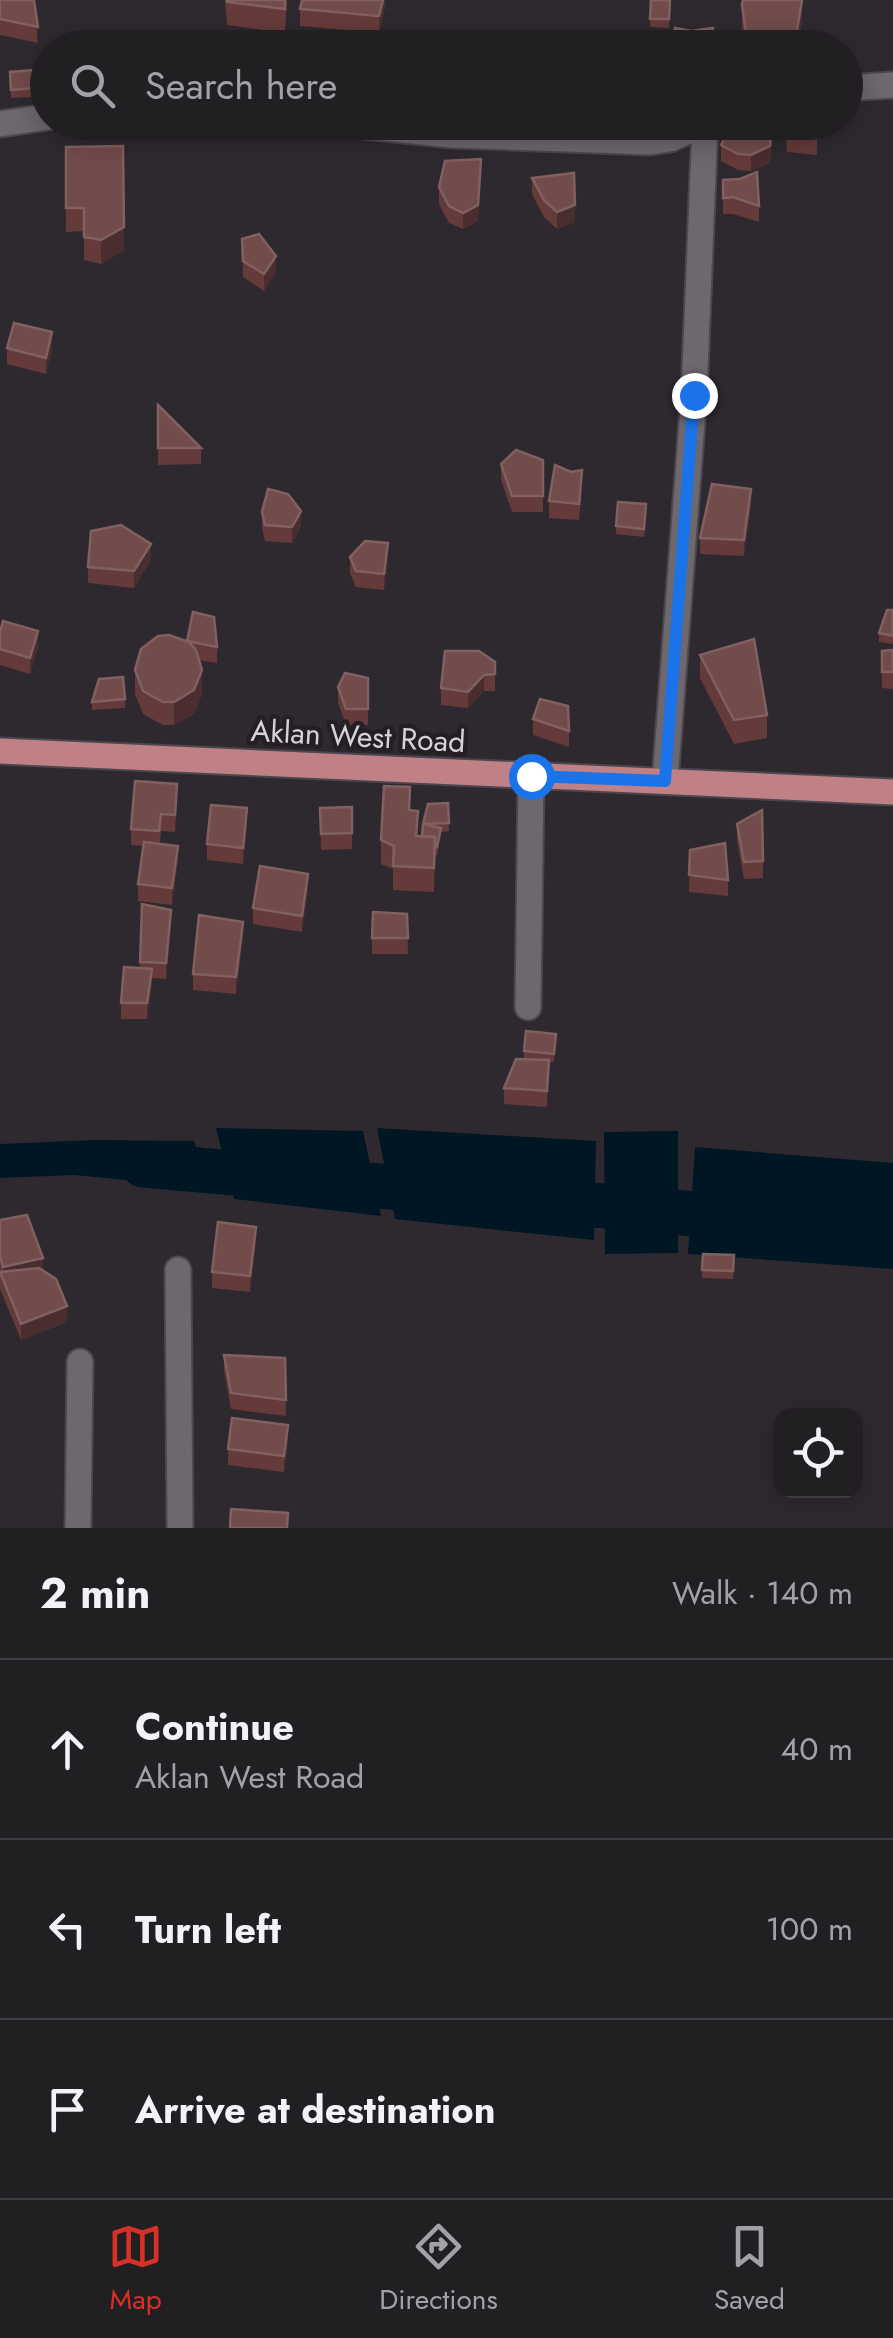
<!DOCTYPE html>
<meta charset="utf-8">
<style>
body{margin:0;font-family:Jost,sans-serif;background:#2e2c30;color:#f1f3f6}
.controls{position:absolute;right:30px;bottom:30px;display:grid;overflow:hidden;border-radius:20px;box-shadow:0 5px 25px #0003}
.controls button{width:90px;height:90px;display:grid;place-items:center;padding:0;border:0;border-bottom:2px solid #3f3d41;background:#221f23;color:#f1f3f6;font:50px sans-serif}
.stop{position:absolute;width:30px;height:30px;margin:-22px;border:8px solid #1a73e8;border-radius:50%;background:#fff}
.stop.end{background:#1a73e8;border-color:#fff;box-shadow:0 2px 10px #0008}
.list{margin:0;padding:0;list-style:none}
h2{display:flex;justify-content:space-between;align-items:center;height:130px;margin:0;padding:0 40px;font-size:42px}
h2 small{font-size:32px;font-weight:400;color:#a2a2a6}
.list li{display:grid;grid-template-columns:65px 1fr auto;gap:30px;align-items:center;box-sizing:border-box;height:180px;padding:0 40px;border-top:2px solid #3f3d41}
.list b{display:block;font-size:38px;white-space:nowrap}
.list p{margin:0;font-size:32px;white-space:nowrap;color:#a2a2a6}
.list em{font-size:32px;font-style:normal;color:#a2a2a6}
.icon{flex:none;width:55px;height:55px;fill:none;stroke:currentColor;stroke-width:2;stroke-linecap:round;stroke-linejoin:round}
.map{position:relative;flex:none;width:893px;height:1528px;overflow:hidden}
.search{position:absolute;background:#221f23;box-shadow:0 5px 25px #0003;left:30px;right:30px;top:30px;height:110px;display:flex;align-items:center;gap:25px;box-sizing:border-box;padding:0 35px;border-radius:55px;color:#a2a2a6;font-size:38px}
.sheet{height:670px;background:#221f23}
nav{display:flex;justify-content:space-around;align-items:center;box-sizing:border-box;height:140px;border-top:2px solid #3f3d41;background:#221f23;font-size:28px;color:#a2a2a6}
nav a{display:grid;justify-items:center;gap:5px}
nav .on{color:#d93025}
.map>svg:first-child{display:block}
</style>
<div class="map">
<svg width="893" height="1528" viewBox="0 0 893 1528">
<rect width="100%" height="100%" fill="#2e292f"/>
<g fill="#001723">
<path d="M 216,1128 L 363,1131 L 381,1216 L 234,1199 Z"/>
<path d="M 377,1128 L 596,1141 L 594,1240 L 395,1219 Z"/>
<path d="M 678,1131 L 678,1253 L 605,1254 L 604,1132 Z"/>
<path d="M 93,1140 L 194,1141 L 210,1188 L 74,1175 L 0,1178 L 0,1144 Z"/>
<path d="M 695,1147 L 893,1163 L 893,1269 L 688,1254 Z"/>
</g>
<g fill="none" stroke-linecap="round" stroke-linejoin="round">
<g stroke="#001723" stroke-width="45">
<path d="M 143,1165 L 448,1192"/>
<path d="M 536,1200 L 752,1219"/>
</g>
<defs>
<g id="minor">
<path d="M 846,88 L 893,85"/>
<path d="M 328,122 L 452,135 L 650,142 L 670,139 L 708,122"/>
<path d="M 0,124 L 48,117"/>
<path d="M 665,781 L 694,395 L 705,124"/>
<path d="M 528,1007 L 531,777"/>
<path d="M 178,1270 L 180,1528"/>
<path d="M 78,1528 L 80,1362"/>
</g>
<path id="primary" d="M 0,751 L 893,792"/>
</defs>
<use href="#minor" stroke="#4c474d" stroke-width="29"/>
<use href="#primary" stroke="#4c474d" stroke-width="29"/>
<use href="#minor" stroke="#6d676e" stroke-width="25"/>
<use href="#primary" stroke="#bf8185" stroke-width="25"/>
</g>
<g fill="#653a3a">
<path d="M 0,0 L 35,5 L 38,43 L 0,35 Z"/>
<path d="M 225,0 L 287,0 L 285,33 L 227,25 Z"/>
<path d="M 383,0 L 385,0 L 385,7 L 379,33 L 300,26 L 300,9 Z"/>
<path d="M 651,0 L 671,0 L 669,28 L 650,27 Z"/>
<path d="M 742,5 L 802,22 L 798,48 L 745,48 L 742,29 Z"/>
<path d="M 33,70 L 35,97 L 11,98 L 10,72 Z"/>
<path d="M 785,122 L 817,122 L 817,155 L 787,152 Z"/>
<path d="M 772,139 L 770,163 L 751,171 L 738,170 L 721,161 L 721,145 Z"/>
<path d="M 66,147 L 124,250 L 101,264 L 84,260 L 84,231 L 66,232 Z"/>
<path d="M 481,176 L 478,221 L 463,229 L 449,223 L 439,204 L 439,187 Z"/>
<path d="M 532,178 L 575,222 L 557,229 L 544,217 L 532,194 Z"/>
<path d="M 723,180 L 759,206 L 759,222 L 733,214 L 723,214 Z"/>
<path d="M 242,239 L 276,272 L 264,291 L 243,277 Z"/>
<path d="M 7,348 L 52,349 L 46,374 L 7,364 Z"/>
<path d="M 158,405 L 201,448 L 201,464 L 158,465 Z"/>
<path d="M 543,460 L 543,512 L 512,512 L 501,480 L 501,464 Z"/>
<path d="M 582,487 L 579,520 L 549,518 L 549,501 Z"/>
<path d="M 751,505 L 744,556 L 700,554 L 700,538 Z"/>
<path d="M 262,512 L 301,527 L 292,543 L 265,541 L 262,528 Z"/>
<path d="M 646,512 L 644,537 L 616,534 L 616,526 Z"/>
<path d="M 350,557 L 388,559 L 384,590 L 356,587 L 350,573 Z"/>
<path d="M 151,560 L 134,588 L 88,583 L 88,567 Z"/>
<path d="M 893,610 L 893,644 L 879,642 L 879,633 Z"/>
<path d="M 0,632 L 38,647 L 30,674 L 0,665 Z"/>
<path d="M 187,641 L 217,647 L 217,663 L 199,660 L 202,694 L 194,714 L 174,725 L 163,725 L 143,714 L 135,694 L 135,670 Z"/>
<path d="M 893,650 L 893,689 L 882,688 L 882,651 Z"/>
<path d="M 700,655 L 767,715 L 767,738 L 734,744 L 700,678 Z"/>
<path d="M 495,662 L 495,691 L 484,691 L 468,708 L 441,705 L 441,688 Z"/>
<path d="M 368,678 L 368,725 L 346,725 L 338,703 L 338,687 Z"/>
<path d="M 125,699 L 125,708 L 92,710 L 92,702 Z"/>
<path d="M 533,719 L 569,731 L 569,747 L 533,735 Z"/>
<path d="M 177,801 L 175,832 L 161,831 L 160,843 L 178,862 L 172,905 L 138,901 L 138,884 L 143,846 L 131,845 L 131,829 Z"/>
<path d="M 448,803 L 449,831 L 441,832 L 437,855 L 435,855 L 434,892 L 393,890 L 393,869 L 381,864 L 381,840 L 410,810 L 417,836 L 422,836 L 423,824 Z"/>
<path d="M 352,807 L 352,849 L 321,850 L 320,808 Z"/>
<path d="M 737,824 L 763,861 L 763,878 L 744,879 L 737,841 Z"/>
<path d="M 247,825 L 243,864 L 207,860 L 207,844 Z"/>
<path d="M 690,850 L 728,880 L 728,896 L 689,892 Z"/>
<path d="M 308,890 L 302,932 L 253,924 L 253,908 Z"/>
<path d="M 142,904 L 171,926 L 166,979 L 152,978 L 147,1019 L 121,1019 L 121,1003 L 140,968 Z"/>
<path d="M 407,914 L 408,954 L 372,954 L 372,938 Z"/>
<path d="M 243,938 L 236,994 L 193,990 L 193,974 Z"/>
<path d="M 556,1042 L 554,1062 L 549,1062 L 547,1107 L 504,1104 L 504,1088 L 524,1059 L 524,1051 Z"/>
<path d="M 0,1220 L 43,1271 L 67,1322 L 21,1340 L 0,1289 Z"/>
<path d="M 256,1243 L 250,1292 L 212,1288 L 212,1272 Z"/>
<path d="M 703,1254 L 734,1255 L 733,1279 L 702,1278 Z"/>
<path d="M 224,1355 L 285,1358 L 286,1416 L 231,1409 L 224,1371 Z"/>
<path d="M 288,1441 L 284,1472 L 228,1465 L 228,1449 Z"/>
</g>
<g fill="#4a2d2e">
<path d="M 383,0 L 385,0 L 385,7 L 379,33 L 379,16 Z"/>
<path d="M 802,0 L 802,22 L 797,48 L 797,31 Z"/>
<path d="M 713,28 L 713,48 L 702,48 Z"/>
<path d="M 772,123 L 770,163 L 751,171 L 751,155 Z"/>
<path d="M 481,159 L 478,221 L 463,229 L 463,213 Z"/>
<path d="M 575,205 L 575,222 L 557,229 L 557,212 Z"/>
<path d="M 124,227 L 124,250 L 101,264 L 101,240 Z"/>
<path d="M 276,256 L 276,272 L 264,291 L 264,274 Z"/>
<path d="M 52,332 L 52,349 L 46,374 L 46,358 Z"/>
<path d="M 751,489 L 751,505 L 744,556 L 744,540 Z"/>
<path d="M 301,511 L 301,527 L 292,543 L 292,527 Z"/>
<path d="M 388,543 L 388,559 L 384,590 L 384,574 Z"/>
<path d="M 151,544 L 151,560 L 134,588 L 134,571 Z"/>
<path d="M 38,631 L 38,647 L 30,674 L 30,658 Z"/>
<path d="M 202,670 L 202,694 L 194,714 L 174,725 L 174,702 Z"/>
<path d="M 484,675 L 484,691 L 468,708 L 468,692 Z"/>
<path d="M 247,808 L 247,825 L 243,864 L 243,848 Z"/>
<path d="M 178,846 L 178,862 L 172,905 L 172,888 Z"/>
<path d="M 308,874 L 308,890 L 302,932 L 302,916 Z"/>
<path d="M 171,910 L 171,926 L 166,979 L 166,963 Z"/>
<path d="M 243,922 L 243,938 L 236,994 L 236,977 Z"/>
<path d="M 152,969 L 152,986 L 147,1019 L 147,1003 Z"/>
<path d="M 256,1227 L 256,1243 L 250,1292 L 250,1276 Z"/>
<path d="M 43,1258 L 43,1274 L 3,1284 L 3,1267 Z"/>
<path d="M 67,1306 L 67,1322 L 21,1340 L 21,1324 Z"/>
<path d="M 288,1425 L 288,1441 L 284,1472 L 284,1456 Z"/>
</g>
<g fill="#724b4b" stroke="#816061" stroke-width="2.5">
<path d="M 0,0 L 34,0 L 38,27 L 0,19 Z"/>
<path d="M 227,0 L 285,0 L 285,9 L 227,2 Z"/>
<path d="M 302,0 L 383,0 L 379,16 L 300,9 Z"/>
<path d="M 651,0 L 670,0 L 669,19 L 650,19 Z"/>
<path d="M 743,0 L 802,0 L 797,31 L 747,39 L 742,5 Z"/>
<path d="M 675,28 L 691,31 L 713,28 L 712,37 L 702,48 L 672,48 Z"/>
<path d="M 33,70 L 35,88 L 11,90 L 10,72 Z"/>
<path d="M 786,122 L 817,122 L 817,138 L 787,136 Z"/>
<path d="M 772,123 L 770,146 L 751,155 L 738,154 L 721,145 L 731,126 Z"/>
<path d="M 123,146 L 124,227 L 101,240 L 84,237 L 84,208 L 66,208 L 66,147 Z"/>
<path d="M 481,159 L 478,205 L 463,213 L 449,206 L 439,187 L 445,161 Z"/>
<path d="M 757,172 L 759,206 L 733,197 L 723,198 L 723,180 L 740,179 Z"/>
<path d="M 574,173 L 575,205 L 557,212 L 544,200 L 532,178 Z"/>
<path d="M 259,234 L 276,256 L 264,274 L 243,261 L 242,239 Z"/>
<path d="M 14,323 L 52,332 L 46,358 L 7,348 Z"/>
<path d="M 158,405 L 201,448 L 158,448 Z"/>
<path d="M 516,450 L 543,460 L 543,496 L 512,496 L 501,464 Z"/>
<path d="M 555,465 L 571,472 L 582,470 L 579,504 L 549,501 Z"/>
<path d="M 712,484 L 751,489 L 744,540 L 700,538 Z"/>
<path d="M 268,489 L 288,494 L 301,511 L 292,527 L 265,525 L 262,512 Z"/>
<path d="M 618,502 L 646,504 L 644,529 L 616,526 Z"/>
<path d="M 121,525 L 151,544 L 134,571 L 88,567 L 91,531 Z"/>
<path d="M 365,541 L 388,543 L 384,574 L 356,571 L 350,557 Z"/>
<path d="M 887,610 L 893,610 L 893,636 L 879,633 Z"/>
<path d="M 193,612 L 214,617 L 217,647 L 187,641 Z"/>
<path d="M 3,621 L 38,631 L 30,658 L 0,649 L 0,632 Z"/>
<path d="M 169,635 L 189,642 L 196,650 L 202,670 L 194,690 L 174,702 L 163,702 L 143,691 L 135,670 L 141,649 L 158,636 Z"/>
<path d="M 754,639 L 767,715 L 734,720 L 700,655 Z"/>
<path d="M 893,650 L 893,672 L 882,672 L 882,651 Z"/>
<path d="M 445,651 L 479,651 L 495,662 L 495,674 L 484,675 L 468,692 L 441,688 Z"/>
<path d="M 345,673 L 368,678 L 368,709 L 346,709 L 338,687 Z"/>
<path d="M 123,677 L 125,699 L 92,702 L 99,679 Z"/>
<path d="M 540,699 L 568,706 L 569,731 L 533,719 Z"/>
<path d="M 135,781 L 177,784 L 175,815 L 161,814 L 159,831 L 131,829 Z"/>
<path d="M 384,786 L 410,787 L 409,810 L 418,811 L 416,836 L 435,837 L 434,868 L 393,866 L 394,846 L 381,840 Z"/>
<path d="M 448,803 L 449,823 L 423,824 L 441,828 L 437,847 L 435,847 L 435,837 L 422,836 L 423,824 L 428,804 Z"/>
<path d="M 211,805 L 247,808 L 243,848 L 207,844 Z"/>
<path d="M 352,807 L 352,833 L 321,834 L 320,808 Z"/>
<path d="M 762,810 L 763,861 L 744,862 L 737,824 Z"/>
<path d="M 144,842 L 178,846 L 172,888 L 138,884 Z"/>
<path d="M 725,843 L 728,880 L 689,875 L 690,850 Z"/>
<path d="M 260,866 L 308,874 L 302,916 L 253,908 Z"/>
<path d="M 142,904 L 171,910 L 166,963 L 140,962 Z"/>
<path d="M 373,912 L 407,914 L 408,938 L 372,938 Z"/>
<path d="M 199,915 L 243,922 L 236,977 L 193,974 Z"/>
<path d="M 124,967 L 152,969 L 147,1003 L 121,1003 Z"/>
<path d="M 526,1031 L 556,1034 L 554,1054 L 524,1051 Z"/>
<path d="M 516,1059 L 549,1060 L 547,1091 L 504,1088 Z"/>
<path d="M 27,1215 L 43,1258 L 3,1267 L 0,1255 L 0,1220 Z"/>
<path d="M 218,1222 L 256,1227 L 250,1276 L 212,1272 Z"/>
<path d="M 703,1254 L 734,1255 L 733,1271 L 702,1270 Z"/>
<path d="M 39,1268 L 56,1279 L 67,1306 L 21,1324 L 0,1272 Z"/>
<path d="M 224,1355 L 285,1358 L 286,1400 L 231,1393 Z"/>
<path d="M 232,1418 L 288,1425 L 284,1456 L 228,1449 Z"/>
<path d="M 231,1509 L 288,1513 L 287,1528 L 230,1528 Z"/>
</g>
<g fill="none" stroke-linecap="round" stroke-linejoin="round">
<path stroke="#1a73e8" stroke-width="12" d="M 531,776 L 665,781 L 694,395"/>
</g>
<g text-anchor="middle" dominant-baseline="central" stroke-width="9" stroke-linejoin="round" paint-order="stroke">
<g font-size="30" fill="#d6d3d7" stroke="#241f25">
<text transform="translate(358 736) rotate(3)">Aklan West Road</text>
</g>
</g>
</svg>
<div class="controls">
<button><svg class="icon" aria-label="locate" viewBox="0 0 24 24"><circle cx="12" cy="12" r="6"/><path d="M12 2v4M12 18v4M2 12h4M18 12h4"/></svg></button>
</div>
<div class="stop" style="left:531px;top:776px"></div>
<div class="stop end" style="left:694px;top:395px"></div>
<div class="search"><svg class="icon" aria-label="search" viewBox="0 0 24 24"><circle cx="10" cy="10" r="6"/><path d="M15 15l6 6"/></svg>Search here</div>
</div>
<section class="sheet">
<h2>2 min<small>Walk · 140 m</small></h2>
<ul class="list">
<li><svg class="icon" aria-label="ahead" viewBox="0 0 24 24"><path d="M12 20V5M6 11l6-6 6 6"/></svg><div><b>Continue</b><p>Aklan West Road</p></div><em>40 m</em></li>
<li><svg class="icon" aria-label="left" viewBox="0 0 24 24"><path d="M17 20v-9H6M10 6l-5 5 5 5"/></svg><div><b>Turn left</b></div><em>100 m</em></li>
<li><svg class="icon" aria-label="arrive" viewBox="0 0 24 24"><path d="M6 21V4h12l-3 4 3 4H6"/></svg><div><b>Arrive at destination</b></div></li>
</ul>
</section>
<nav>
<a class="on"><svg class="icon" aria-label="map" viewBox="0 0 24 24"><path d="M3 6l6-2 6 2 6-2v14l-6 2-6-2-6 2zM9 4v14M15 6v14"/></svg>Map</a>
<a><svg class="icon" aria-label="directions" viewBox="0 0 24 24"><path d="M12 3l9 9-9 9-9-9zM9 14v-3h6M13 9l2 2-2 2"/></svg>Directions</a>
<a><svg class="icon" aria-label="saved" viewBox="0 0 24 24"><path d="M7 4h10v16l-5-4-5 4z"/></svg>Saved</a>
</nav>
